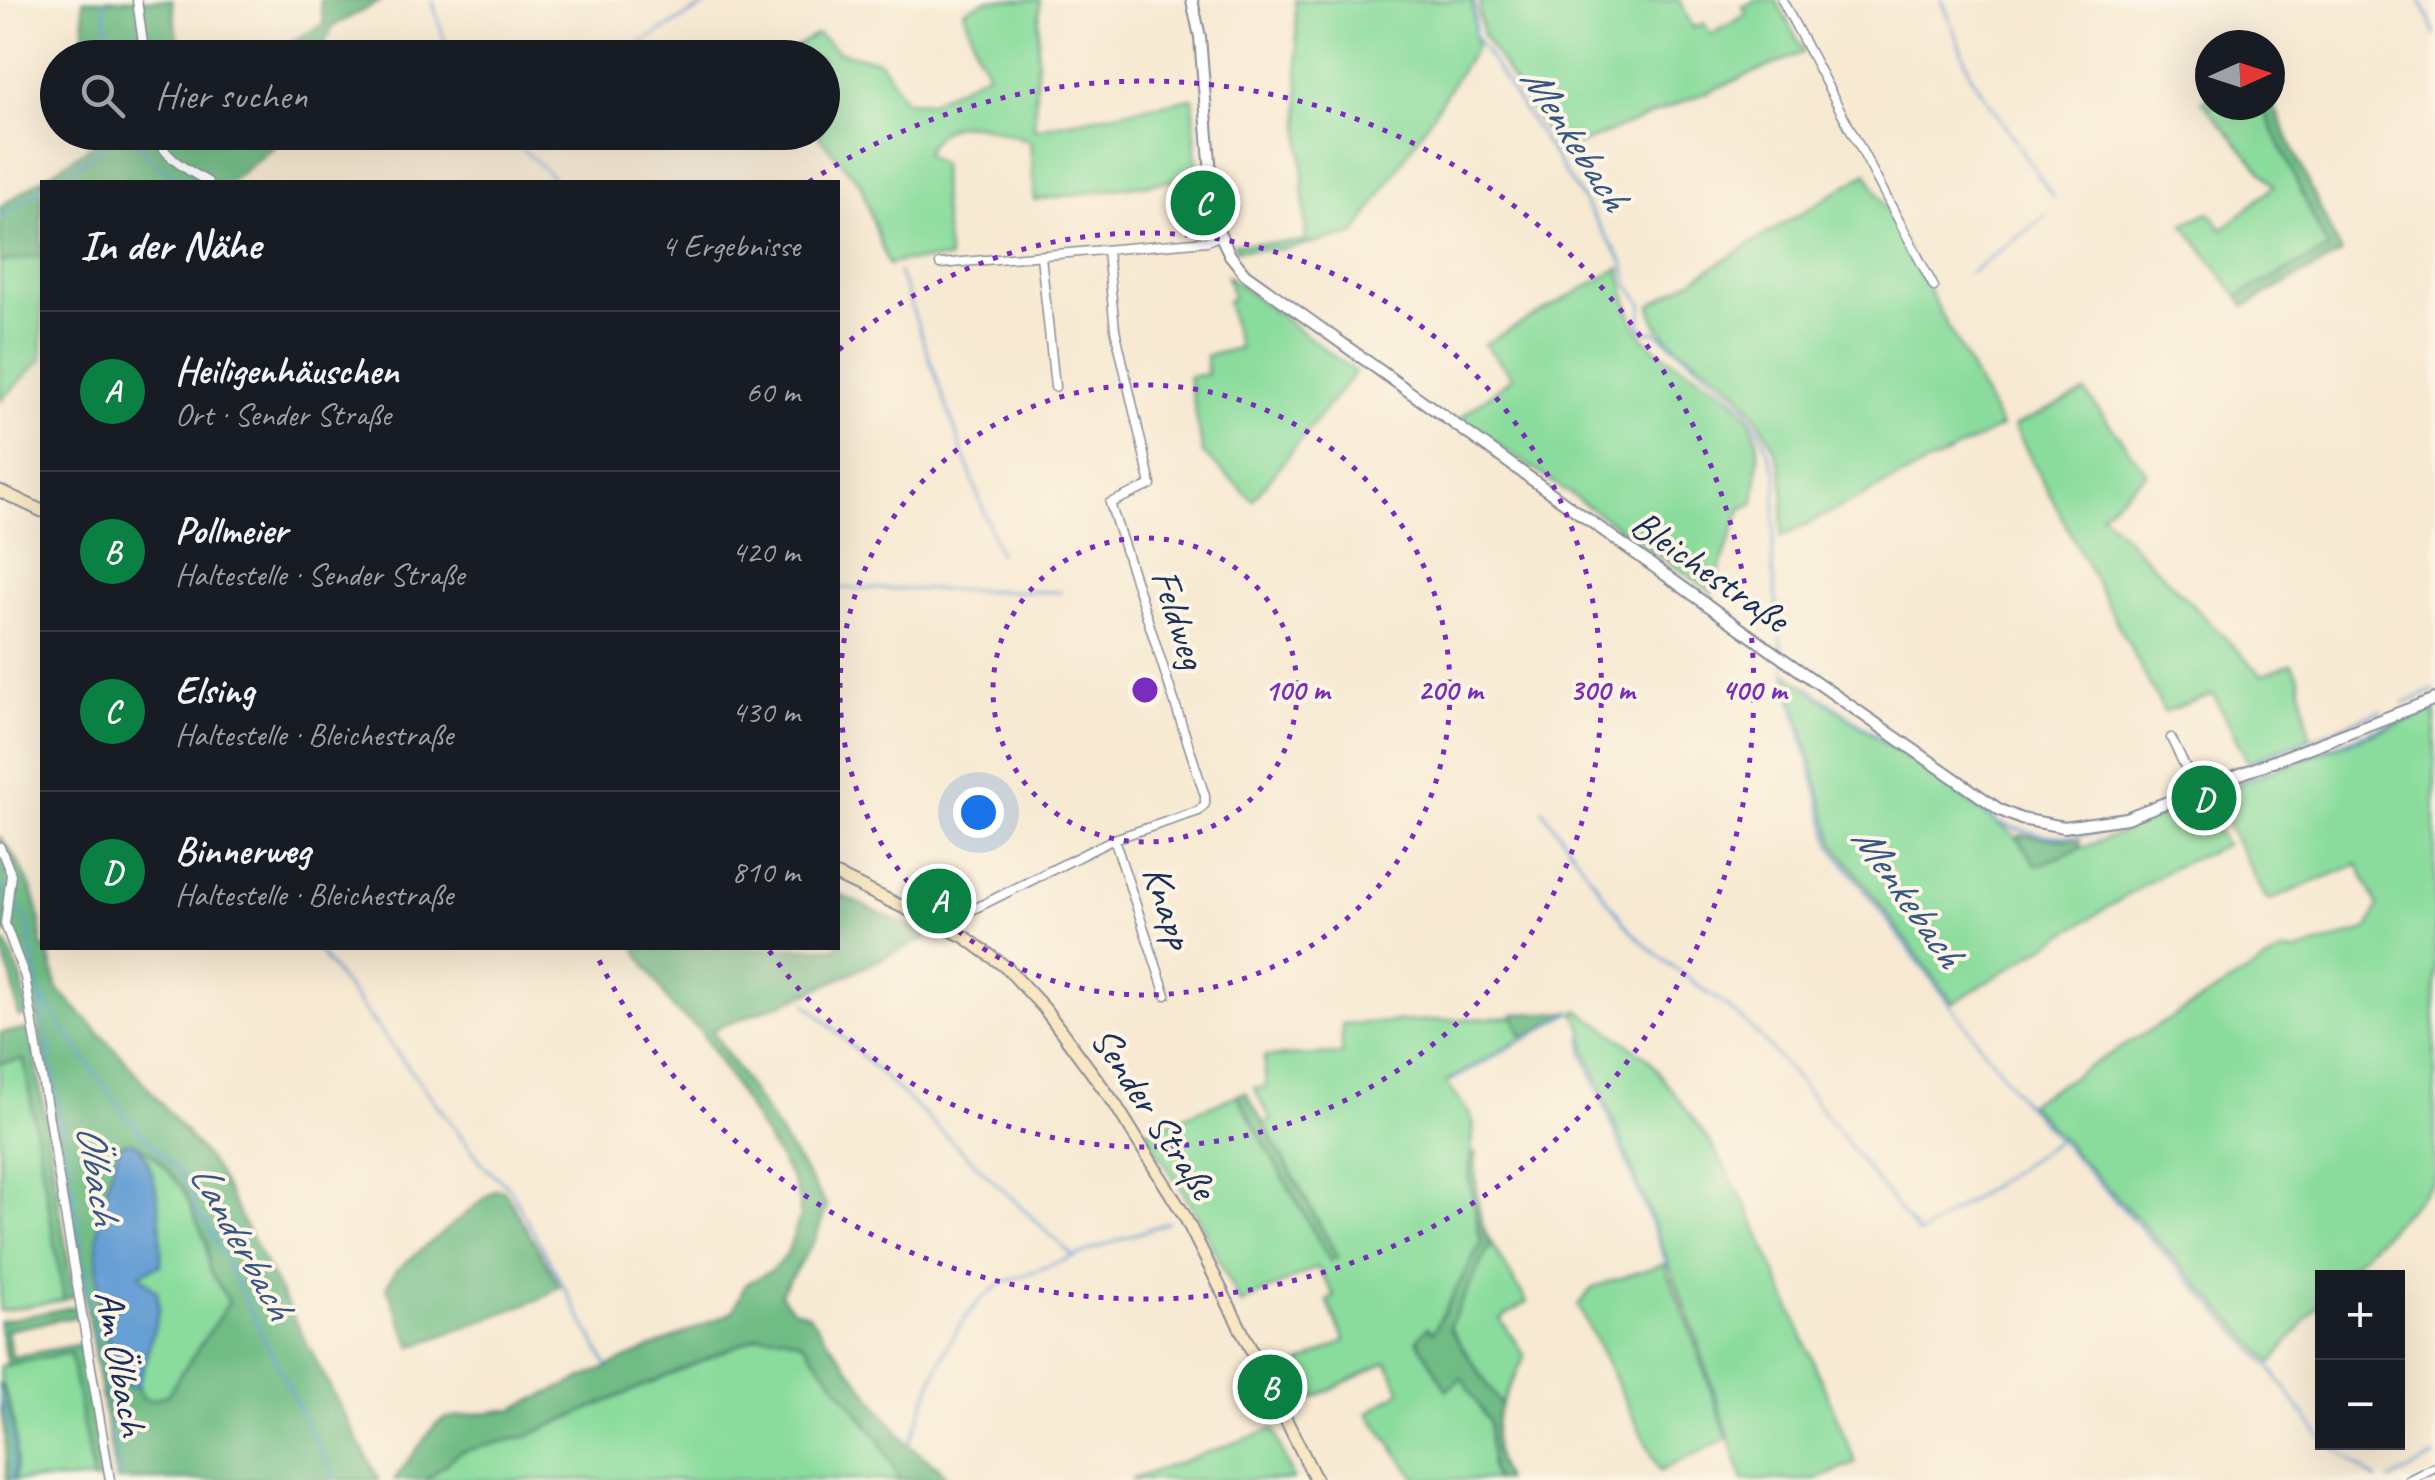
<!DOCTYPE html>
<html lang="de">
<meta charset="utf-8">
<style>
body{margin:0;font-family:Caveat,sans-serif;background:#242831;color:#f1f3f6}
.controls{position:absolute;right:30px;bottom:30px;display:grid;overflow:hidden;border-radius:0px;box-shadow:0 10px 40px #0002}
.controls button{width:90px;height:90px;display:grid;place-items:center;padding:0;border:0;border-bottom:2px solid #363941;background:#171b24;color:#f1f3f6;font:50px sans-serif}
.compass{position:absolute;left:2195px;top:30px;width:90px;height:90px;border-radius:50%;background:#171b24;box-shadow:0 10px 40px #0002;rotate:87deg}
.you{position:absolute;left:978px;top:812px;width:35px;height:35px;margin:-25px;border:8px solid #fff;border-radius:50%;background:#1a73e8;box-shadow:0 0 0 15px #1a73e833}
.badge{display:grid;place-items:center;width:65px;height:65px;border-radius:50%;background:#0b8043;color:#fff;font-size:32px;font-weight:700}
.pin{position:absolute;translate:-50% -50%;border:5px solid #fff;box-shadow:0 2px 10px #0006}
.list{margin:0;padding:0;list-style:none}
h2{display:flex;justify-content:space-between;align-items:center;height:130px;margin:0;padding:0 40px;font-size:42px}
h2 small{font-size:32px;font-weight:400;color:#9ea1a6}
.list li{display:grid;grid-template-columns:65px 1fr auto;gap:30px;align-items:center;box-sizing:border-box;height:160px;padding:0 40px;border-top:2px solid #363941}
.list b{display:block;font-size:38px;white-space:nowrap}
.list p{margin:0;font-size:32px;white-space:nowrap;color:#9ea1a6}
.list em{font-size:32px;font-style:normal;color:#9ea1a6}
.icon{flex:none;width:55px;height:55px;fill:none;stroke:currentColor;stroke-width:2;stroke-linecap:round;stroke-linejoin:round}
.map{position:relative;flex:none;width:2435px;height:1480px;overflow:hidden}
.search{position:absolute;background:#171b24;box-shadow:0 10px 40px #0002;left:40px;top:40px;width:800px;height:110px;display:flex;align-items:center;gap:25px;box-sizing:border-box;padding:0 35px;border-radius:55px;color:#9ea1a6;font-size:38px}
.panel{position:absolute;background:#171b24;box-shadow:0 10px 40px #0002;left:40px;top:180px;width:800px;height:770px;border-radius:0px}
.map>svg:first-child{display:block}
</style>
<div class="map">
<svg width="2435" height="1480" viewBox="0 0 2435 1480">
<rect width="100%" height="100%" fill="#fcf5e5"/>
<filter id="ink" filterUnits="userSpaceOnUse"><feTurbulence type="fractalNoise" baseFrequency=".01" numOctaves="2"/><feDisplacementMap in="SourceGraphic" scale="20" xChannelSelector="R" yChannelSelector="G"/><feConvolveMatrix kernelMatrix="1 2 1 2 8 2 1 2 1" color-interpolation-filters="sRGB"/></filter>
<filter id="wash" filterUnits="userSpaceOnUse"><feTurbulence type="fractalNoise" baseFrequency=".0048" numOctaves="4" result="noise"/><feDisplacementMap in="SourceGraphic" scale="40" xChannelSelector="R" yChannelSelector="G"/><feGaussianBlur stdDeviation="2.25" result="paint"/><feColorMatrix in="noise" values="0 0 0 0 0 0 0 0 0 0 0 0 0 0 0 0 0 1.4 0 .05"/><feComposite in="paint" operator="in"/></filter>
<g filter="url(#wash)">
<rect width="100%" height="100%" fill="#f7e9d2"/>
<g fill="#8adc9c" stroke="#52867d" stroke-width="2.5">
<path d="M 988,0 L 1040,0 L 1034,129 L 1193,98 L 1198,188 L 1195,200 L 1200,234 L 1193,237 L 1185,179 L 1035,200 L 1030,141 C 991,129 945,105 925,154 L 941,164 L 942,205 L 949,259 L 903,261 L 888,265 L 860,183 L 816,133 L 822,132 L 822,58 L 779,57 L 817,34 L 839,52 L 880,61 L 905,101 L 930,102 L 988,72 L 977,52 L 964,10 Z"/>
<path d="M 1295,0 L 1472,0 L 1476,47 L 1355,235 L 1284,249 L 1236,250 L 1234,244 L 1306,242 Z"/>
<path d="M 1481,0 L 1679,0 L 1693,28 L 1704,23 L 1711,35 L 1747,14 L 1743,7 L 1756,0 L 1776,0 L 1804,52 L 1559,153 L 1483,35 L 1479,14 Z"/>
<path d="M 2210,95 L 2210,105 L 2261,105 L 2328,249 L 2238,296 L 2183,224 L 2209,212 L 2223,229 L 2274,186 L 2202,101 Z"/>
<path d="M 1867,173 L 2001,427 L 1781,537 C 1782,519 1785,499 1783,481 C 1781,452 1753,405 1731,385 C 1705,361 1654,344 1651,305 Z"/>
<path d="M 42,256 L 42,359 L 0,401 L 0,262 Z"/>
<path d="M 1620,268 C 1625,288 1628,318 1641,334 C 1675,376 1754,385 1758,449 C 1759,467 1756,486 1754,503 L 1741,509 L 1712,592 L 1460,418 L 1513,377 L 1484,344 Z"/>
<path d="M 1227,276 L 1355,372 L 1253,500 L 1203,453 L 1189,377 L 1207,374 L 1206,356 L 1239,348 L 1227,301 L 1233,298 Z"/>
<path d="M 2085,392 L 2147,473 L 2101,513 L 2262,675 L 2292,664 L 2299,678 L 2310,737 L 2248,762 L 2213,694 L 2164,712 L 2014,426 Z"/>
<path d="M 1786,673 L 2017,837 L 2037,866 L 2202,800 L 2225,845 L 2170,869 L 1953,1003 L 1835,845 Z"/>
<path d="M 2435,710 L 2435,1182 L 2340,1277 L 2322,1278 L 2322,1300 L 2272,1363 L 2028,1103 L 2282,952 L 2296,952 L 2368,929 L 2378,906 L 2358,864 L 2270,900 L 2266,898 L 2213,797 L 2213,793 Z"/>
<path d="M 1579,1010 L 1648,1058 L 1710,1142 L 1750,1212 L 1856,1463 L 1816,1480 L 1743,1480 L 1693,1327 L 1586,1050 L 1584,1031 L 1575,1013 Z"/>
<path d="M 1514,1017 L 1523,1038 L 1446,1082 L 1471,1116 L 1474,1124 L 1469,1179 L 1481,1243 L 1433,1333 L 1417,1340 L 1446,1389 L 1462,1378 L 1489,1422 L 1491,1469 L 1495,1480 L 1417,1480 L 1368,1413 L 1401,1391 L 1387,1362 L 1292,1408 L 1277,1375 L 1345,1341 L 1327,1301 L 1335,1296 L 1317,1267 L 1240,1304 L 1195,1211 L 1145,1132 L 1237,1095 L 1330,1260 L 1338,1257 L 1264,1124 L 1271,1120 L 1254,1088 L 1266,1088 L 1264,1057 L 1342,1054 L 1342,1024 Z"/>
<path d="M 24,1059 L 64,1300 L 0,1311 L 0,1063 Z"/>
<path d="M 139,1146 L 155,1156 L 183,1189 L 207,1244 L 209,1269 L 229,1302 L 167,1395 L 151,1400 L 143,1398 L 138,1387 L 159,1311 L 157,1291 L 138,1274 L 161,1265 L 148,1160 Z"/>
<path d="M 1491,1243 L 1527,1302 L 1500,1319 L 1525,1356 L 1501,1405 L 1449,1327 Z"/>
<path d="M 1664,1264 L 1690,1328 L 1727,1438 L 1660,1471 L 1578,1305 L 1593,1287 Z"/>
<path d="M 782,1335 L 804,1343 L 880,1441 L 899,1480 L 426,1480 L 460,1452 L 527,1436 L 759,1336 Z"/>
<path d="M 70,1352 L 93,1480 L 14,1480 C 18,1454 16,1423 7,1398 C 3,1385 0,1380 0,1366 Z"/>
<path d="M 1273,1429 L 1293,1480 L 1130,1480 Z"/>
</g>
<g fill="#6fbc84" stroke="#457671" stroke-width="2.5" fill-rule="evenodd">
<path d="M 83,0 L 172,0 L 176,30 L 184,57 L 85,57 Z"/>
<path d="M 320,0 L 383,0 L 333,26 L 318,57 L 264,57 L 324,24 Z"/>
<path d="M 2270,97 L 2341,254 L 2245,306 L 2238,296 L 2328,249 L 2261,105 L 2270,105 Z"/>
<path d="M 91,133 L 281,133 L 275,146 L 230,182 L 42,182 L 42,256 L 0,262 L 0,207 L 96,143 Z"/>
<path d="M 2023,835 L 2080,840 L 2081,848 L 2037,866 L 2017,837 Z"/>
<path d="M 0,837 C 27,871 42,903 42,948 L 48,948 L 57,988 L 125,1060 L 214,1167 L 379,1480 L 116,1480 L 29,973 L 11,931 L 0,935 ZM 133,1142 L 155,1156 L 183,1189 L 207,1244 L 209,1269 L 229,1302 L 167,1395 L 150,1400 L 143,1398 L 138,1387 L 130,1388 L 111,1357 L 97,1251 Z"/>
<path d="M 838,894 L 930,936 L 804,995 L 712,1030 L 827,1206 L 815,1240 L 780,1294 L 791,1308 L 808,1314 L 908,1445 L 938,1467 L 948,1480 L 899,1480 L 880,1441 L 804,1343 L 782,1335 L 759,1336 L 527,1436 L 460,1452 L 426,1480 L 394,1480 L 435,1425 L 447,1418 L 513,1409 L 732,1312 L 746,1284 L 772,1270 L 786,1256 L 800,1217 L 799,1200 L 792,1180 L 700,1030 L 674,1010 L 635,948 L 838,948 Z"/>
<path d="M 6,943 L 21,977 L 28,1015 L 19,1017 L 12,980 L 0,946 Z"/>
<path d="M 1571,1012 L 1523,1038 L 1513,1014 Z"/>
<path d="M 31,1029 L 74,1296 L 64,1300 L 24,1060 L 0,1063 L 0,1033 Z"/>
<path d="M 1246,1092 L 1338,1257 L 1330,1261 L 1237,1095 Z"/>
<path d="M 1472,1153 L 1476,1154 C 1475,1182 1476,1219 1491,1243 L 1449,1327 L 1501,1405 C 1491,1431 1493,1455 1505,1480 L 1495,1480 L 1491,1470 L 1489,1422 L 1462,1378 L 1447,1390 L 1417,1340 L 1427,1327 L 1433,1332 L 1481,1243 L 1469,1179 Z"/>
<path d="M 495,1190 L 504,1190 L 560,1286 L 542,1298 L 412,1347 L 387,1287 L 395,1271 Z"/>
<path d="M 78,1306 L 79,1316 L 7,1330 L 12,1357 L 82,1344 L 106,1480 L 93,1480 L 70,1353 L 7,1365 L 0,1326 L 0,1321 Z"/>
<path d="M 0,1383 C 14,1411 19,1449 14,1480 L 6,1480 C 8,1447 0,1416 0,1383 Z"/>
</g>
<path fill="#669fd4" stroke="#406799" stroke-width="2.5" d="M 134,1142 C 160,1163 162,1233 161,1265 L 139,1274 L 157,1291 L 159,1310 L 138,1387 L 130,1388 C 105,1366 97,1286 97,1252 C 97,1221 109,1173 121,1144 Z"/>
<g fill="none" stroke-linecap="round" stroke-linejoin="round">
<g stroke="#669fd4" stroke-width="2.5">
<path d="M 432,0 L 450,58"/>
<path d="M 1475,0 L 1475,36 L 1624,263 L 1629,285 L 1643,304 L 1640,326 L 1646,332 L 1655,331 L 1727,388 L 1746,407 L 1760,431 L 1777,475 L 1772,566 L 1782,652"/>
<path d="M 1942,0 L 1971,75 L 2053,197"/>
<path d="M 2421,0 L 2435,35"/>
<path d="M 103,58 L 107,40 L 105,0"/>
<path d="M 615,58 L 715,0"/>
<path d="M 128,132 L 150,159 L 184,182"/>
<path d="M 504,132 L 558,182"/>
<path d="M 52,182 L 102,149 L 118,132"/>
<path d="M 0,219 L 42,189"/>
<path d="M 899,272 L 999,554"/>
<path d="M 1970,273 L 2046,216"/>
<path d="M 838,588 L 1061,592"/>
<path d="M 1783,665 L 1832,847 L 2025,1104 L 2269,1366 L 2322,1439"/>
<path d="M 1808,687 L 1999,823 C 2080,853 2125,827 2200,798"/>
<path d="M 2404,703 L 2435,690"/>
<path d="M 2249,763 L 2381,711"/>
<path d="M 2212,792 L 2435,707"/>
<path d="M 1542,809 L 1625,924 C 1664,968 1720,994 1760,1037 C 1817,1099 1866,1170 1919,1235 L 2057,1141"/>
<path d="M 0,885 L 7,893"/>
<path d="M 12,899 L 25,916 L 29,930 L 121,1480"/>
<path d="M 316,948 L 486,1168 L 509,1187 L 607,1365"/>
<path d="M 43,999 L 120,1109 L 181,1175 L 193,1194 L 195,1209 L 206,1222 L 335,1480"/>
<path d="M 806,1003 L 1074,1257"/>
<path d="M 1582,1033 L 1583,1052 L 1668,1267"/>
<path d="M 1451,1081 L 1573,1012"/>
<path d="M 0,1391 L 13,1443 L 12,1480"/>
<path d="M 2327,1442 L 2376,1480"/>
<path d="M 909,1445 C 932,1387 947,1315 1005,1282 L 1168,1222"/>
<path d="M 2390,1480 L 2435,1457"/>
</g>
</g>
</g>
<g filter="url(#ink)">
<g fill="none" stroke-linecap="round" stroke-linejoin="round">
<defs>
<g id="minor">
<path d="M 137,0 L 145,58"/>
<path d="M 1782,0 L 1934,287"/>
<path d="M 156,132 C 162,158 187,169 208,182"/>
<path d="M 1041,256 L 1055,387"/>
<path d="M 940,264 L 1207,241 L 1218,236"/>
<path d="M 2171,738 L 2197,791"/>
<path d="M 1114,839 L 1166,995"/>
<path d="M 0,847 L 11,874 L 5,924 L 25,977 L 110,1480"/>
<path d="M 942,925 L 1114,839 L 1199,811 L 1205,804 L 1205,796 L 1110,503 L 1151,485 L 1115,329 L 1107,251"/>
<path d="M 2409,1480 L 2435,1467"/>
</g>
<path id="tertiary" d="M 1192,0 L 1200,37 L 1215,224 L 1230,255 L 1245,274 L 1776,654 L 2000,810 L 2021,819 L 2064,827 L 2126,818 L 2435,699"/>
<g id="secondary">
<path d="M 0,491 L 42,511"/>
<path d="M 838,876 L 965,937 L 1007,968 L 1044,1008 L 1115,1104 L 1184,1215 L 1316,1480"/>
</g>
</defs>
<use href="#minor" stroke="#898c98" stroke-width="11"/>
<use href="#tertiary" stroke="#898c98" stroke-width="14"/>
<use href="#secondary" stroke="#898c98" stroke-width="15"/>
<use href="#minor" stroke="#fff" stroke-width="8"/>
<use href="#tertiary" stroke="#fff" stroke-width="10"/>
<use href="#secondary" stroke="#f9e7c3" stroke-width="11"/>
</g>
</g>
<g fill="none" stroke="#7b2cbf" stroke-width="5" stroke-dasharray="5 10">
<circle cx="1145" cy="690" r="152"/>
<circle cx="1145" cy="690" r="305"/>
<path d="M839 350A457 457 0 1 1 768 949"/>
<path d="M809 182A609 609 0 1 1 595 952"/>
</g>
<g text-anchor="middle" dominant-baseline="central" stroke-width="8" stroke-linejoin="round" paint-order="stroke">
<g font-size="40" fill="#1b2f5e" stroke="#fcf5e5">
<text transform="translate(1710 571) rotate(35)">Bleichestraße</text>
<text transform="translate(1179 619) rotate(72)">Feldweg</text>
<text transform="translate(1168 907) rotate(72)">Knapp</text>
<text transform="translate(1154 1113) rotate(57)">Sender Straße</text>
<text transform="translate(121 1363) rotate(80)">Am Ölbach</text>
</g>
<g font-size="42" font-style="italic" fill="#355687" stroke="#fcf5e5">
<text transform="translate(1575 138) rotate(57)">Menkebach</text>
<text transform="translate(1908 896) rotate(55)">Menkebach</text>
<text transform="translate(98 1174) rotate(81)">Ölbach</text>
<text transform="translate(242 1241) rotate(61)">Landerbach</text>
</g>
</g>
<circle cx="1145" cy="690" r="15" fill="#7b2cbf" stroke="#fcf5e5" stroke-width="5"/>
<g font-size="30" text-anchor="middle" font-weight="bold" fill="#7b2cbf" stroke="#fcf5e5" stroke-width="8" stroke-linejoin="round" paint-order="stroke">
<text x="1297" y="700">100 m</text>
<text x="1450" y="700">200 m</text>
<text x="1602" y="700">300 m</text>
<text x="1754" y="700">400 m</text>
</g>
</svg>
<div class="controls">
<button>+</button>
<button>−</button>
</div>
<svg class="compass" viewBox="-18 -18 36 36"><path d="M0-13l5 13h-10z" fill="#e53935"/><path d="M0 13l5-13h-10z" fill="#9ea1a6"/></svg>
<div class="you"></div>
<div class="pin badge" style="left:939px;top:901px">A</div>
<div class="pin badge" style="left:1270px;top:1387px">B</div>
<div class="pin badge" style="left:1203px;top:203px">C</div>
<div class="pin badge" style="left:2204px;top:798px">D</div>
<div class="search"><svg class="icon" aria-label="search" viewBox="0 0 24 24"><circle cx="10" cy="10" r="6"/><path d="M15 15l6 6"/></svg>Hier suchen</div>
<section class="panel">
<h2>In der Nähe<small>4 Ergebnisse</small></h2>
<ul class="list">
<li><span class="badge">A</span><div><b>Heiligenhäuschen</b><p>Ort · Sender Straße</p></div><em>60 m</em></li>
<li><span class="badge">B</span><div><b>Pollmeier</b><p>Haltestelle · Sender Straße</p></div><em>420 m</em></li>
<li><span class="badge">C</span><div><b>Elsing</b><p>Haltestelle · Bleichestraße</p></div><em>430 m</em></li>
<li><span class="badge">D</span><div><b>Binnerweg</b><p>Haltestelle · Bleichestraße</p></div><em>810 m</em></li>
</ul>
</section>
</div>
